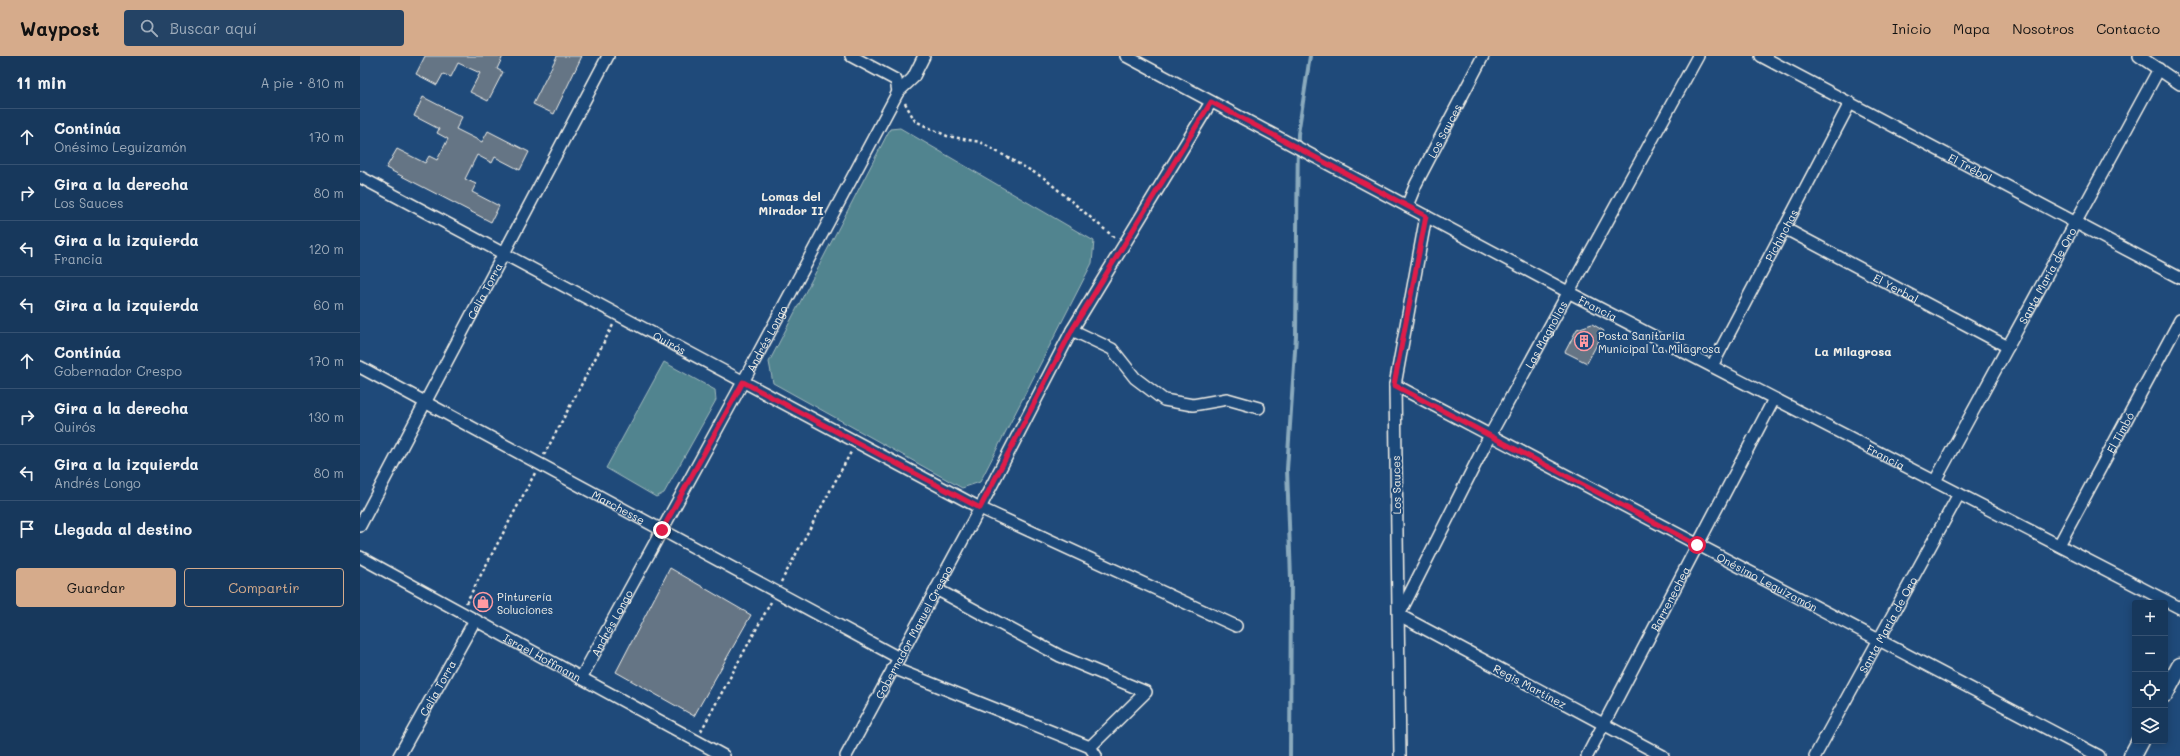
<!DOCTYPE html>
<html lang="es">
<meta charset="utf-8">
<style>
body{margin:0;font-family:Mali,sans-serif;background:#244365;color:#f1f3f6}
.controls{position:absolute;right:12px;bottom:12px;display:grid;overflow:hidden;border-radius:4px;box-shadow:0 2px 10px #0003}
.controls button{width:36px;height:36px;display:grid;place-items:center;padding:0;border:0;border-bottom:1px solid #365272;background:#17385c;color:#f1f3f6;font:20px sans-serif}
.stop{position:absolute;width:12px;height:12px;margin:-9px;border:3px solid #e11d48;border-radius:50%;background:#fff}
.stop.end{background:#e11d48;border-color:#fff;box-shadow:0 1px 4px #0008}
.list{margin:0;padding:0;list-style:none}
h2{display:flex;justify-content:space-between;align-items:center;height:52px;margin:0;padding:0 16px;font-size:17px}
h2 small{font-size:13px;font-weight:400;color:#9eacbb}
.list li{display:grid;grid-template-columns:26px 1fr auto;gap:12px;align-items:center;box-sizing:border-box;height:56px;padding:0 16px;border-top:1px solid #365272}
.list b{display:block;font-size:15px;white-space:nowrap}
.list p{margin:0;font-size:13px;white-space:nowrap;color:#9eacbb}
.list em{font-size:13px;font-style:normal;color:#9eacbb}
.actions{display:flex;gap:8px;padding:12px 16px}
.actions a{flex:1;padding:9px 0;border:1px solid #d6ab8b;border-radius:4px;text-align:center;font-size:14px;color:#d6ab8b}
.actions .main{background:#d6ab8b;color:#111}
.icon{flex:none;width:22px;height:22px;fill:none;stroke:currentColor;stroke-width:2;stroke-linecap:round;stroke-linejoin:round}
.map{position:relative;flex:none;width:1820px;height:700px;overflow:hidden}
header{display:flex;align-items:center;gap:24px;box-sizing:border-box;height:56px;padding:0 20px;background:#d6ab8b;color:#111}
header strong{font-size:19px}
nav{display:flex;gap:22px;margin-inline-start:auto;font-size:14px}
.search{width:280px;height:36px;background:#244365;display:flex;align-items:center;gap:10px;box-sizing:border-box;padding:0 14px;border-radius:4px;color:#9eacbb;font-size:15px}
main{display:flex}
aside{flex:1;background:#17385c}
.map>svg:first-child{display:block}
</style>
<header>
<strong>Waypost</strong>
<div class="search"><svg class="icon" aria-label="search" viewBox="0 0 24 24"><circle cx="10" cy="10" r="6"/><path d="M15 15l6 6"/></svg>Buscar aquí</div>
<nav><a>Inicio</a><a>Mapa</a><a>Nosotros</a><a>Contacto</a></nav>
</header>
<main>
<aside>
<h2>11 min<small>A pie · 810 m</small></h2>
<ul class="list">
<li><svg class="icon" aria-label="ahead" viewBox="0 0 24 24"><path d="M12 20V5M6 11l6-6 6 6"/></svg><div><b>Continúa</b><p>Onésimo Leguizamón</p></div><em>170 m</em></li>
<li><svg class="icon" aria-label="right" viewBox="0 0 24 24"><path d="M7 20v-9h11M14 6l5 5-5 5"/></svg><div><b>Gira a la derecha</b><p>Los Sauces</p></div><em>80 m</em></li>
<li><svg class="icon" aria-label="left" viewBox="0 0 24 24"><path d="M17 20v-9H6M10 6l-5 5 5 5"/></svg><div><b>Gira a la izquierda</b><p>Francia</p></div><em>120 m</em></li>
<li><svg class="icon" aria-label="left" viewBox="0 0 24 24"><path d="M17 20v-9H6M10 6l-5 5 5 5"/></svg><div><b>Gira a la izquierda</b></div><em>60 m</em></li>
<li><svg class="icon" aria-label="ahead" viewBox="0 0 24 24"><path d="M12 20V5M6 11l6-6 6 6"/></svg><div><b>Continúa</b><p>Gobernador Crespo</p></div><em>170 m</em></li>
<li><svg class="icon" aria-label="right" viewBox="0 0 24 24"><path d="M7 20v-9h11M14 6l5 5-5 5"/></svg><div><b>Gira a la derecha</b><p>Quirós</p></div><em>130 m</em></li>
<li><svg class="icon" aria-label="left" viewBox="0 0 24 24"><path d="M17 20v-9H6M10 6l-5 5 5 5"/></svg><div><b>Gira a la izquierda</b><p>Andrés Longo</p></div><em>80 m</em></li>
<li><svg class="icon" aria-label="arrive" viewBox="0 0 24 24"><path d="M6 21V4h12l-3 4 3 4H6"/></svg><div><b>Llegada al destino</b></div></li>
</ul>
<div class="actions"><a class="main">Guardar</a><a>Compartir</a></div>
</aside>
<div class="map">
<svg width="1820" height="700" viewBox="0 0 1820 700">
<rect width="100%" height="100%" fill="#1f4a7a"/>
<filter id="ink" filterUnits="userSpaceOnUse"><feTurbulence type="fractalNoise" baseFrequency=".025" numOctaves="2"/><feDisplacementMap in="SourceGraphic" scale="8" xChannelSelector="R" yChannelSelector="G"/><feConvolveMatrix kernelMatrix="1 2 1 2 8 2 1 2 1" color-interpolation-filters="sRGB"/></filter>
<g filter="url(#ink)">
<g fill="#51848f" stroke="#a2babc">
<path d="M 540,72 L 734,185 L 732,207 L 620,426 L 602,432 L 413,327 L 409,306 L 530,73 Z"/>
<path d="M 304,306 L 355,334 L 356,344 L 304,437 L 296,441 L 246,412 Z"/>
</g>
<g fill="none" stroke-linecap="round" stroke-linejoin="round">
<path stroke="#8aaabd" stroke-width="4" d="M 930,700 L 931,523 L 927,413 L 936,280 L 938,78 L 950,0"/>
</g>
<g fill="#657485" stroke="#f4f1e8">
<path d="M 65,0 L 143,0 L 137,13 L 143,16 L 128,45 L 110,36 L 120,17 L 98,7 L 91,21 L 83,18 L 77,29 L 56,18 Z"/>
<path d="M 197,0 L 222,0 L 194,58 L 173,48 Z"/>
<path d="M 63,41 L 102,61 L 96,73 L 122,86 L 128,75 L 169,96 L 160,114 L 135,101 L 132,107 L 117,99 L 105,123 L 116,128 L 112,136 L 139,150 L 131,166 L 26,112 L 37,93 L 65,107 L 69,100 L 77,104 L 88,83 L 77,77 L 79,73 L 54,60 Z"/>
<path d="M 1232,268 L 1244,275 L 1227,307 L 1205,296 L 1217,273 Z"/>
<path d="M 310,512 L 391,559 L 334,660 L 256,616 Z"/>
</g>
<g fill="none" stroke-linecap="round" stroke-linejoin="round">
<defs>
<g id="street">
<path d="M 491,0 L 536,24 L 538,36"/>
<path id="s1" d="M 766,0 L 1208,236 L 1820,552"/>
<path id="s2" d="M 1401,0 L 1820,222"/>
<path d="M 1779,0 L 1820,28"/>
<path id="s3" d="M 0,121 L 620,452 L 876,570"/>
<path id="s4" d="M 1047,150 L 1056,128 L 1123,0"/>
<path id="s5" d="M 1424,172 L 1648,291"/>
<path d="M 712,274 L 752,293 L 775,322 L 804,344 L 833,349 L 867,343 L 899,352"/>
<path id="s6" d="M 1352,310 L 1490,47"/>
<path id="s7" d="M 0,311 L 539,602"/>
<path id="s8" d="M 1035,329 L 1739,700"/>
<path id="s9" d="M 1575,425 L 1799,13"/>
<path id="s10" d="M 0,470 L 248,0"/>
<path id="s11" d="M 1699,489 L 1820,264"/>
<path id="s12" d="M 0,501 L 364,700"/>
<path d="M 576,533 L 700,600 L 786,636 L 730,691"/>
<path d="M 533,612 L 730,691 L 736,700"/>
<path id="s13" d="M 221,622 L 383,326 L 538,36 L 553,22 L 564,0"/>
<path id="s14" d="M 39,700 L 115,564"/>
<path id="s15" d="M 486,700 L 620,452 L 712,274 L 851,46"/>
<path d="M 1040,700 L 1035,329 L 1066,160"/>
<path id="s16" d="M 1227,700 L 1414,343"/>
<path id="s17" d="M 1303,700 L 1039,559 L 1129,381 L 1338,0"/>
<path id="s18" d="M 1455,700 L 1599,438"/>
</g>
<g id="secondary">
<path d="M 1805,638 L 1820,610"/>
<path d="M 1772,700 L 1780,685"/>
</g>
</defs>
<use href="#street" stroke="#f4f1e8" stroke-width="14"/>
<use href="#secondary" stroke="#f4f1e8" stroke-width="19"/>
<g stroke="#f4f1e8" stroke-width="2.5" stroke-dasharray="3 3" stroke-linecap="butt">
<path d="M 545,47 L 555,65 L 587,80 L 620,86 L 684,122 L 756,183"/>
<path d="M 184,399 L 253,269"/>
<path d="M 421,526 L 491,396"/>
<path d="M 106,547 L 175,417"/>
<path d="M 341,675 L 411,546"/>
</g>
<use href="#street" stroke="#1f4a7a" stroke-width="11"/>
<use href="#secondary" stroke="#1f4a7a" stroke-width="16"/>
</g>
</g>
<g fill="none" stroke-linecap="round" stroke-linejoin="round" filter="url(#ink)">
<path stroke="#e11d48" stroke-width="5" d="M 302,474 L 383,326 L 620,452 L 712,274 L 851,46 L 1066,160 L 1034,329 L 1337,489"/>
</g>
<defs>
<symbol id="building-ring" viewBox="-11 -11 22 22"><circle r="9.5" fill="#1f4a7a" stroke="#ff9aa2" stroke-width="1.5"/><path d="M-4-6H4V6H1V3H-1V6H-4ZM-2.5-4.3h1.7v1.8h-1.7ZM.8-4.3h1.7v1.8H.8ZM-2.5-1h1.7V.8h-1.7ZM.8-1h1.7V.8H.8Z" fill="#ff9aa2"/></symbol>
<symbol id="shop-ring" viewBox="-11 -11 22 22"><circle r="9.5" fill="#1f4a7a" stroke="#ff9aa2" stroke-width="1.5"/><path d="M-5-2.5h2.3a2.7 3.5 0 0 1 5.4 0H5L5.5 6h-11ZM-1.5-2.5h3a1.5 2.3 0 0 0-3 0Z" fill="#ff9aa2"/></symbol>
</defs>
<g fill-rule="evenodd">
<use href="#building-ring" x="1213" y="274" width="22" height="22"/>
<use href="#shop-ring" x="112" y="535" width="22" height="22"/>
</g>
<g text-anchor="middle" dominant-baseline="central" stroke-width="4" stroke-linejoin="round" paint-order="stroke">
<g font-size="11" fill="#f4f1e8" stroke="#1f4a7a">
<text stroke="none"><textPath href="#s4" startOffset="84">Los Sauces</textPath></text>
<text stroke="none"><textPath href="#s2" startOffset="237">El Trébol</textPath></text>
<text stroke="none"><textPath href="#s6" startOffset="148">Pichinchas</textPath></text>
<text stroke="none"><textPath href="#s9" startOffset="234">Santa María de Oro</textPath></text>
<text stroke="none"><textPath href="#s5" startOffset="127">El Yerbal</textPath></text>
<text stroke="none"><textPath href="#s10" startOffset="266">Celia Torra</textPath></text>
<text stroke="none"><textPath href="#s1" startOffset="535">Francia</textPath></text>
<text stroke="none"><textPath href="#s17" startOffset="616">Las Magnolias</textPath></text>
<text stroke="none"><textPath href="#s13" startOffset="387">Andrés Longo</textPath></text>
<text stroke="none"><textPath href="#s3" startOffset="351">Quirós</textPath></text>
<text stroke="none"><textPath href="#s11" startOffset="128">El Timbó</textPath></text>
<text stroke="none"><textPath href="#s1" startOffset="859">Francia</textPath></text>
<text transform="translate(1036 429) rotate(-91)">Los Sauces</text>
<text stroke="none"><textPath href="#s7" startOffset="294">Marchesse</textPath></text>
<text stroke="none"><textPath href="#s8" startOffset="421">Onésimo Leguizamón</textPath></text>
<text stroke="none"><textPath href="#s16" startOffset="178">Barrenechea</textPath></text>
<text stroke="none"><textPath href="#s13" startOffset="63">Andrés Longo</textPath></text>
<text stroke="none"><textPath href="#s18" startOffset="150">Santa María de Oro</textPath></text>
<text stroke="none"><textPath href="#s15" startOffset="141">Gobernador Manuel Crespo</textPath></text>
<text stroke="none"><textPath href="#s12" startOffset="208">Israel Hoffmann</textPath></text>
<text transform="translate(1170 630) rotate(28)">Regis Martínez</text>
<text stroke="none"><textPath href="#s14" startOffset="78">Celia Torra</textPath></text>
</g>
<g font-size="11" fill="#f4f1e8" stroke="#1f4a7a" text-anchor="start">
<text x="1238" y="279">Posta Sanitariia<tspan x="1238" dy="13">Municipal La Milagrosa</tspan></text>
<text x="137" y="540">Pinturería<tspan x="137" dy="13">Soluciones</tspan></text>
</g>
<g font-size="12" font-weight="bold" fill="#f4f1e8" stroke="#1f4a7a">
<text x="431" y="140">Lomas del<tspan x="431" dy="14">Mirador II</tspan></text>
<text x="1493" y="295">La Milagrosa</text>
</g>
</g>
</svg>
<div class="controls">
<button>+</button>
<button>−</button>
<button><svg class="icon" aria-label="locate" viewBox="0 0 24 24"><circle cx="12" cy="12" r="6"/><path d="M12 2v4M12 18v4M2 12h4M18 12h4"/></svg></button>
<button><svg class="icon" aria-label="layers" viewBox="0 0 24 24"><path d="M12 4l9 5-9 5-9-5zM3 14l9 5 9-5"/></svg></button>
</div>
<div class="stop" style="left:1337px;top:489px"></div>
<div class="stop end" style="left:302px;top:474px"></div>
</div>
</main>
